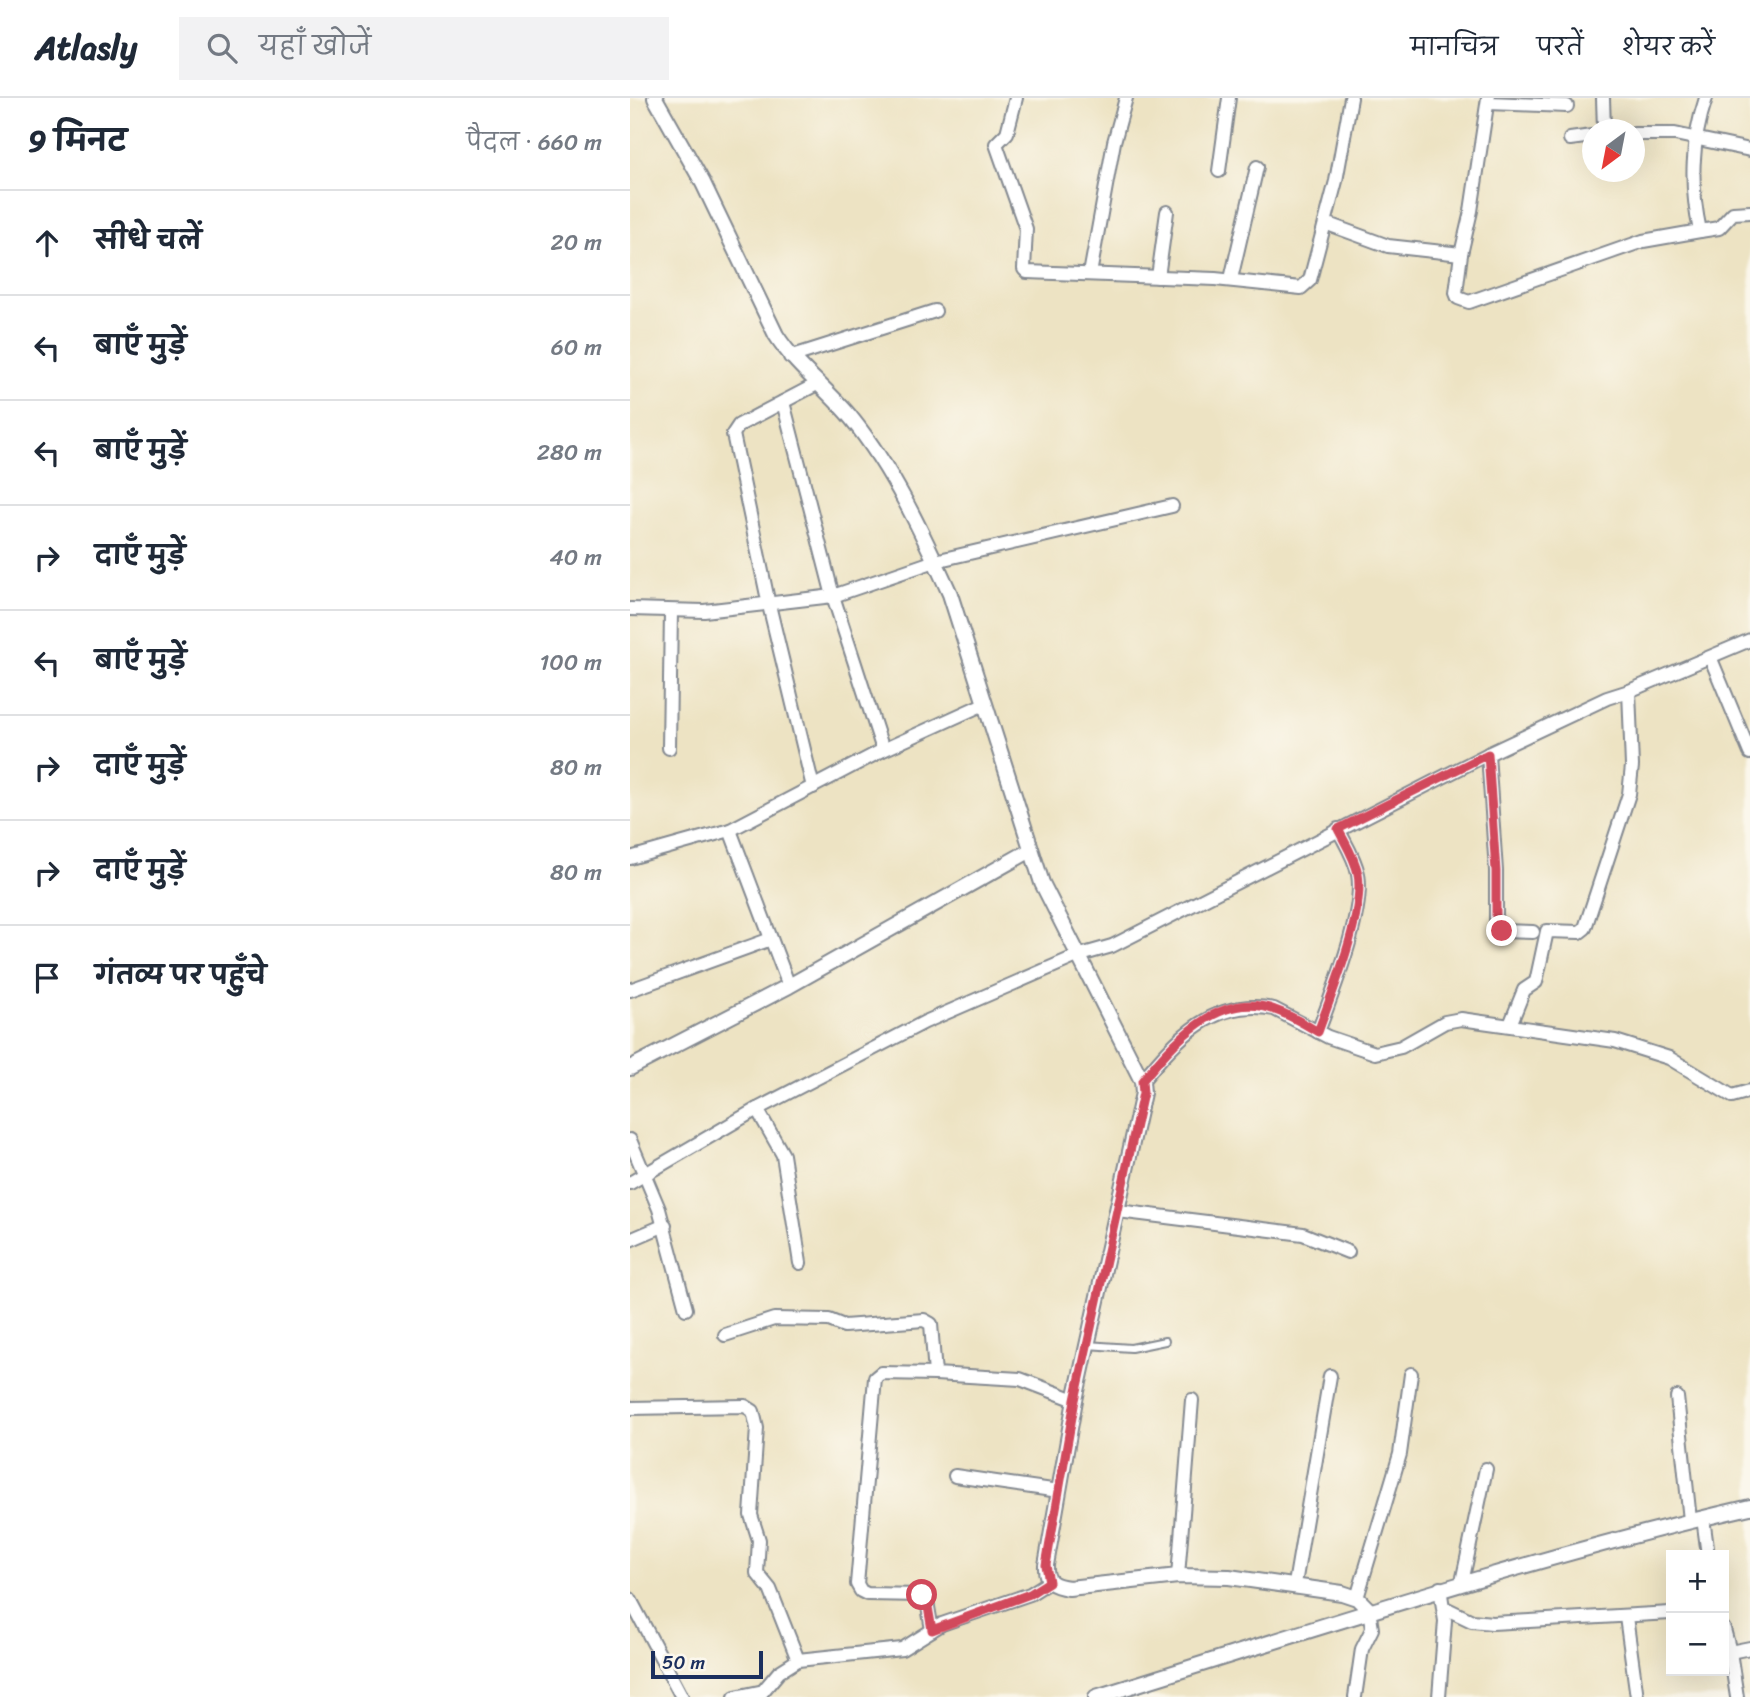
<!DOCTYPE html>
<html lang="hi">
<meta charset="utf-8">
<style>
body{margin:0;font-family:Sriracha,"Playpen Sans Deva",sans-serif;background:#f2f2f3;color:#1f2937}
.controls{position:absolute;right:21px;bottom:21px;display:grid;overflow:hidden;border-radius:0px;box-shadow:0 7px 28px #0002}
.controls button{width:63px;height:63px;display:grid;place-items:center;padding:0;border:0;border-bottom:2px solid #e0e1e3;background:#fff;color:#1f2937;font:35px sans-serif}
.compass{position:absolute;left:952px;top:21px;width:63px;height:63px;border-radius:50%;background:#fff;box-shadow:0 7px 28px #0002;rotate:212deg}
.scale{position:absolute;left:21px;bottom:18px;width:112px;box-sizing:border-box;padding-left:7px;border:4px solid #1b2f5e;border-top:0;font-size:19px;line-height:24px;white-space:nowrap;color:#1b2f5e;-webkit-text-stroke:5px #fbf7ec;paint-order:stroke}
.stop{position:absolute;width:21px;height:21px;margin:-16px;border:5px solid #d1495b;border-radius:50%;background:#fff}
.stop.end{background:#d1495b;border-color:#fff;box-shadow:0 2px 7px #0008}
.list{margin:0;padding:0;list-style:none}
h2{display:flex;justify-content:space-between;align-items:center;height:91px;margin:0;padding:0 28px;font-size:30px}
h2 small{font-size:23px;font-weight:400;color:#747a83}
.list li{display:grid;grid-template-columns:46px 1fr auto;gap:21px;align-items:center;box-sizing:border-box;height:105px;padding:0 28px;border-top:2px solid #e0e1e3}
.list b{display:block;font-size:26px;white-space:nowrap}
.list em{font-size:23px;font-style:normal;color:#747a83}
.icon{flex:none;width:38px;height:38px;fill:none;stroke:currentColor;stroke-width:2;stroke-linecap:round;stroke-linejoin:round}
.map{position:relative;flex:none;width:1120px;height:1599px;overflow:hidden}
header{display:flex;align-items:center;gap:42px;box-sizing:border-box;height:98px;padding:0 35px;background:#fff;border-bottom:2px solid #e0e1e3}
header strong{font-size:33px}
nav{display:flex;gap:38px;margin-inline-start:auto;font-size:24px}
.search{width:490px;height:63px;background:#f2f2f3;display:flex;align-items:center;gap:18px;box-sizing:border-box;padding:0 24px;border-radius:0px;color:#747a83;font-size:26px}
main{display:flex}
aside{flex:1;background:#fff}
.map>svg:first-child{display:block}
</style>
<header>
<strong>Atlasly</strong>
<div class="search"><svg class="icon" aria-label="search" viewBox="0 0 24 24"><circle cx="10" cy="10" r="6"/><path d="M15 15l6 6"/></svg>यहाँ खोजें</div>
<nav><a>मानचित्र</a><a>परतें</a><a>शेयर करें</a></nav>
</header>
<main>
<aside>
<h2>9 मिनट<small>पैदल · 660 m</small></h2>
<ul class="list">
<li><svg class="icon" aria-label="ahead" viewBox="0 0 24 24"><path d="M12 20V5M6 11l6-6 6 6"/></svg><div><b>सीधे चलें</b></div><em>20 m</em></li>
<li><svg class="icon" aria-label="left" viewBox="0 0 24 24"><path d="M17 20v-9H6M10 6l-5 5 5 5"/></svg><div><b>बाएँ मुड़ें</b></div><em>60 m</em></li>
<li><svg class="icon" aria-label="left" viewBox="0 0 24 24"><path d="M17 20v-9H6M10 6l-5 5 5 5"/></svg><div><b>बाएँ मुड़ें</b></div><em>280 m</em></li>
<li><svg class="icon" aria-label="right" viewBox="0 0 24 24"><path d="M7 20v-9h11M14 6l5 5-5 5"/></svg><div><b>दाएँ मुड़ें</b></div><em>40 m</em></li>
<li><svg class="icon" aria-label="left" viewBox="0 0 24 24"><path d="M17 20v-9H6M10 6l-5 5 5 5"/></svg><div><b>बाएँ मुड़ें</b></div><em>100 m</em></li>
<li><svg class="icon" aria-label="right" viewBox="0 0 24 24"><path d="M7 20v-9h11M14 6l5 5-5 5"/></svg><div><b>दाएँ मुड़ें</b></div><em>80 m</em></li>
<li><svg class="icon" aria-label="right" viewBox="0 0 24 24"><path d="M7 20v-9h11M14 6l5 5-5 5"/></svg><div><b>दाएँ मुड़ें</b></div><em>80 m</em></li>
<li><svg class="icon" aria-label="arrive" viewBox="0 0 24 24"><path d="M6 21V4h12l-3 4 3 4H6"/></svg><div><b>गंतव्य पर पहुँचे</b></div></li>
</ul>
</aside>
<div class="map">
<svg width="1120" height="1599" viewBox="0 0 1120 1599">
<rect width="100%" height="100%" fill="#fbf7ec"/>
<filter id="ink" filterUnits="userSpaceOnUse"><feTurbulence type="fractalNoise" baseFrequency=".0143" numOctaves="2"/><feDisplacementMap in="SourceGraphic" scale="14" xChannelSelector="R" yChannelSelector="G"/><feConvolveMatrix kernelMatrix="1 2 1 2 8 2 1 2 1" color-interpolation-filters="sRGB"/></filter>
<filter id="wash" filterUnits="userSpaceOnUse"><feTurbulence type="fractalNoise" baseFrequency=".00686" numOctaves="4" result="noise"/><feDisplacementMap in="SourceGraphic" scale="28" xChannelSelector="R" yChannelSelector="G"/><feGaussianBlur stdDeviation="1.57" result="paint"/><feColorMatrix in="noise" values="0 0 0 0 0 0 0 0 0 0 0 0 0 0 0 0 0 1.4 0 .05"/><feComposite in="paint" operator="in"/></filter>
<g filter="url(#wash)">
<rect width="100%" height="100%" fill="#ede3c3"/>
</g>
<g filter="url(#ink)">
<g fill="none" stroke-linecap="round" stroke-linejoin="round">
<defs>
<path id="service" d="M 457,1247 L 501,1250 L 535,1243"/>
<g id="minor">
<path d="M 386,0 L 377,35 L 366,46 L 396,131 L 394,171 L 397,174 L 585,181 L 671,190 L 680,182 L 706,83 L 721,0"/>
<path d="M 973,0 L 974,32"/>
<path d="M 858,5 L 937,8"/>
<path d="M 1004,36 L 1045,36 L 1120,52"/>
<path d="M 940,41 L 962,38"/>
<path d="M 589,73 L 599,0"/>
<path d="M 695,125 L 758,148 L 831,156 L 841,113 L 858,0"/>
<path d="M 1070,133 L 1089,130 L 1103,115 L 1120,114"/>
<path d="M 831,156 L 826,195 L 828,200 L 839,204 L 1013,143 L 1070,133 C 1060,87 1061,45 1076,0"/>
<path d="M 460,176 L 484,44 L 496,0"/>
<path d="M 528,179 L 537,114"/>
<path d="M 601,181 L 627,69"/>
<path d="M 160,259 L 305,213"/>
<path d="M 153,304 L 203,498 L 253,652"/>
<path d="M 0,511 L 74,513 L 203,498 L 305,463 L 542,408"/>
<path d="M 1081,561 L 1120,655"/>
<path d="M 39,650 L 41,513"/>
<path d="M 858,656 L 866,773 L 866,830 L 872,833 L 903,834"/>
<path d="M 183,689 L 139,507 L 103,336 L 109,327 L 187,286"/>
<path d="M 100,732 L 159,888"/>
<path d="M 0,760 L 100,732 L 253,652 L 354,606"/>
<path d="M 0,892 L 141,841"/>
<path d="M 880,927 L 894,892 L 906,884 L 917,833 L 950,834 L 955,830 L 999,696 L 1002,668 L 999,593 L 1120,542"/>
<path d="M 688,934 C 702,895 735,815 728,776 C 725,760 715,745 708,731"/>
<path d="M 512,983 C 546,941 584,899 644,911 L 698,939 L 745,955 L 771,949 L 815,924 L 831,921 L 985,943 L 1039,960 L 1102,998 L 1120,993"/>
<path d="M 127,1011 L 153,1057 L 170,1165"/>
<path d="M 0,1042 L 29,1111 L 56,1211"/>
<path d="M 0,1085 L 127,1011 L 295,924 L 447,858 L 482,848 L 858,656 L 977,600 L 999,593"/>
<path d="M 488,1113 L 673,1136 L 718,1154"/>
<path d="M 0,1142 L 35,1127"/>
<path d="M 95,1237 L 144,1221 L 199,1222 L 214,1228 L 294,1222 L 301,1226 L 305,1276 L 390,1281 L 445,1302"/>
<path d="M 1047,1299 L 1060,1422"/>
<path d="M 0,1310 L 115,1308 L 123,1313 L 127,1330 L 121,1417 L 129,1442 L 127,1475 L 140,1491 L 168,1562"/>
<path d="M 325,1378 L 429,1393"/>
<path d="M 1073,1420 L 1078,1457"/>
<path d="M 548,1478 L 562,1302"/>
<path d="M 832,1484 L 856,1371"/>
<path d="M 665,1486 L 700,1278"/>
<path d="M 727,1500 L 770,1356 L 781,1276"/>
<path d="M 0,1501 L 52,1599"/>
<path d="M 815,1510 L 842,1523 L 862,1525 L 1041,1515"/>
<path d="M 996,1519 L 1007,1599"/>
<path d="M 1094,1531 L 1100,1554 L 1107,1599"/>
<path d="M 302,1532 L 297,1503 L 292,1497 L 237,1496 L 231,1493 L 227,1486 L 245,1280 L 251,1275 L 305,1276"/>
<path d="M 1100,1554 L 1120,1550"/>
<path d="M 105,1599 L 129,1594"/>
<path d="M 128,1599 L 149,1574 L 168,1562 L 272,1551 L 312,1526 L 400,1496 L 419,1484"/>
<path d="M 725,1599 L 732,1551 L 742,1531 L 739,1512"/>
<path d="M 809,1599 L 815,1523 L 810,1490"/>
</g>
<g id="tertiary">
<path d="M 25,0 L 73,85 L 146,237 C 167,270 198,291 222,321 C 263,372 293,436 320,496 L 412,785 L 512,983 L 513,995 L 445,1302 L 416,1467 C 415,1485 424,1488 439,1490 L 548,1478 L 599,1479 L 712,1495 L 727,1500 L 739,1512"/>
<path d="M 0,970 L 159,888 L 401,752"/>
<path d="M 466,1599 C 683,1532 898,1460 1120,1409"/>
</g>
</defs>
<use href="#service" stroke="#848990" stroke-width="10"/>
<use href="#minor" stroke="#848990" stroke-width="16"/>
<use href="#tertiary" stroke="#848990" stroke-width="18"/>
<use href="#service" stroke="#fff" stroke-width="6"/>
<use href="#minor" stroke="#fff" stroke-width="12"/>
<use href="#tertiary" stroke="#fff" stroke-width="14"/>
</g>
</g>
<g fill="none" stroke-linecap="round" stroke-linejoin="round" filter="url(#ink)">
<path stroke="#d1495b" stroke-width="9" d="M 292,1497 L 297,1503 L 302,1532 L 400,1496 L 419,1484 L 416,1467 L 445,1302 L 513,995 L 512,983 C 543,945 589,891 645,912 C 660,917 675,926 688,934 C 702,895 735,815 728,776 C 725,760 715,745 708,731 L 858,656 L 866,773 L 866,827 L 872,833"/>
</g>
</svg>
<div class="controls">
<button>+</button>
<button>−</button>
</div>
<svg class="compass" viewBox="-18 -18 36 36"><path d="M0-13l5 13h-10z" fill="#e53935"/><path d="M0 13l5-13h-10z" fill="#747a83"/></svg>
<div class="scale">50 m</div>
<div class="stop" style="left:292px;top:1497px"></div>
<div class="stop end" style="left:872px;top:833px"></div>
</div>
</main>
